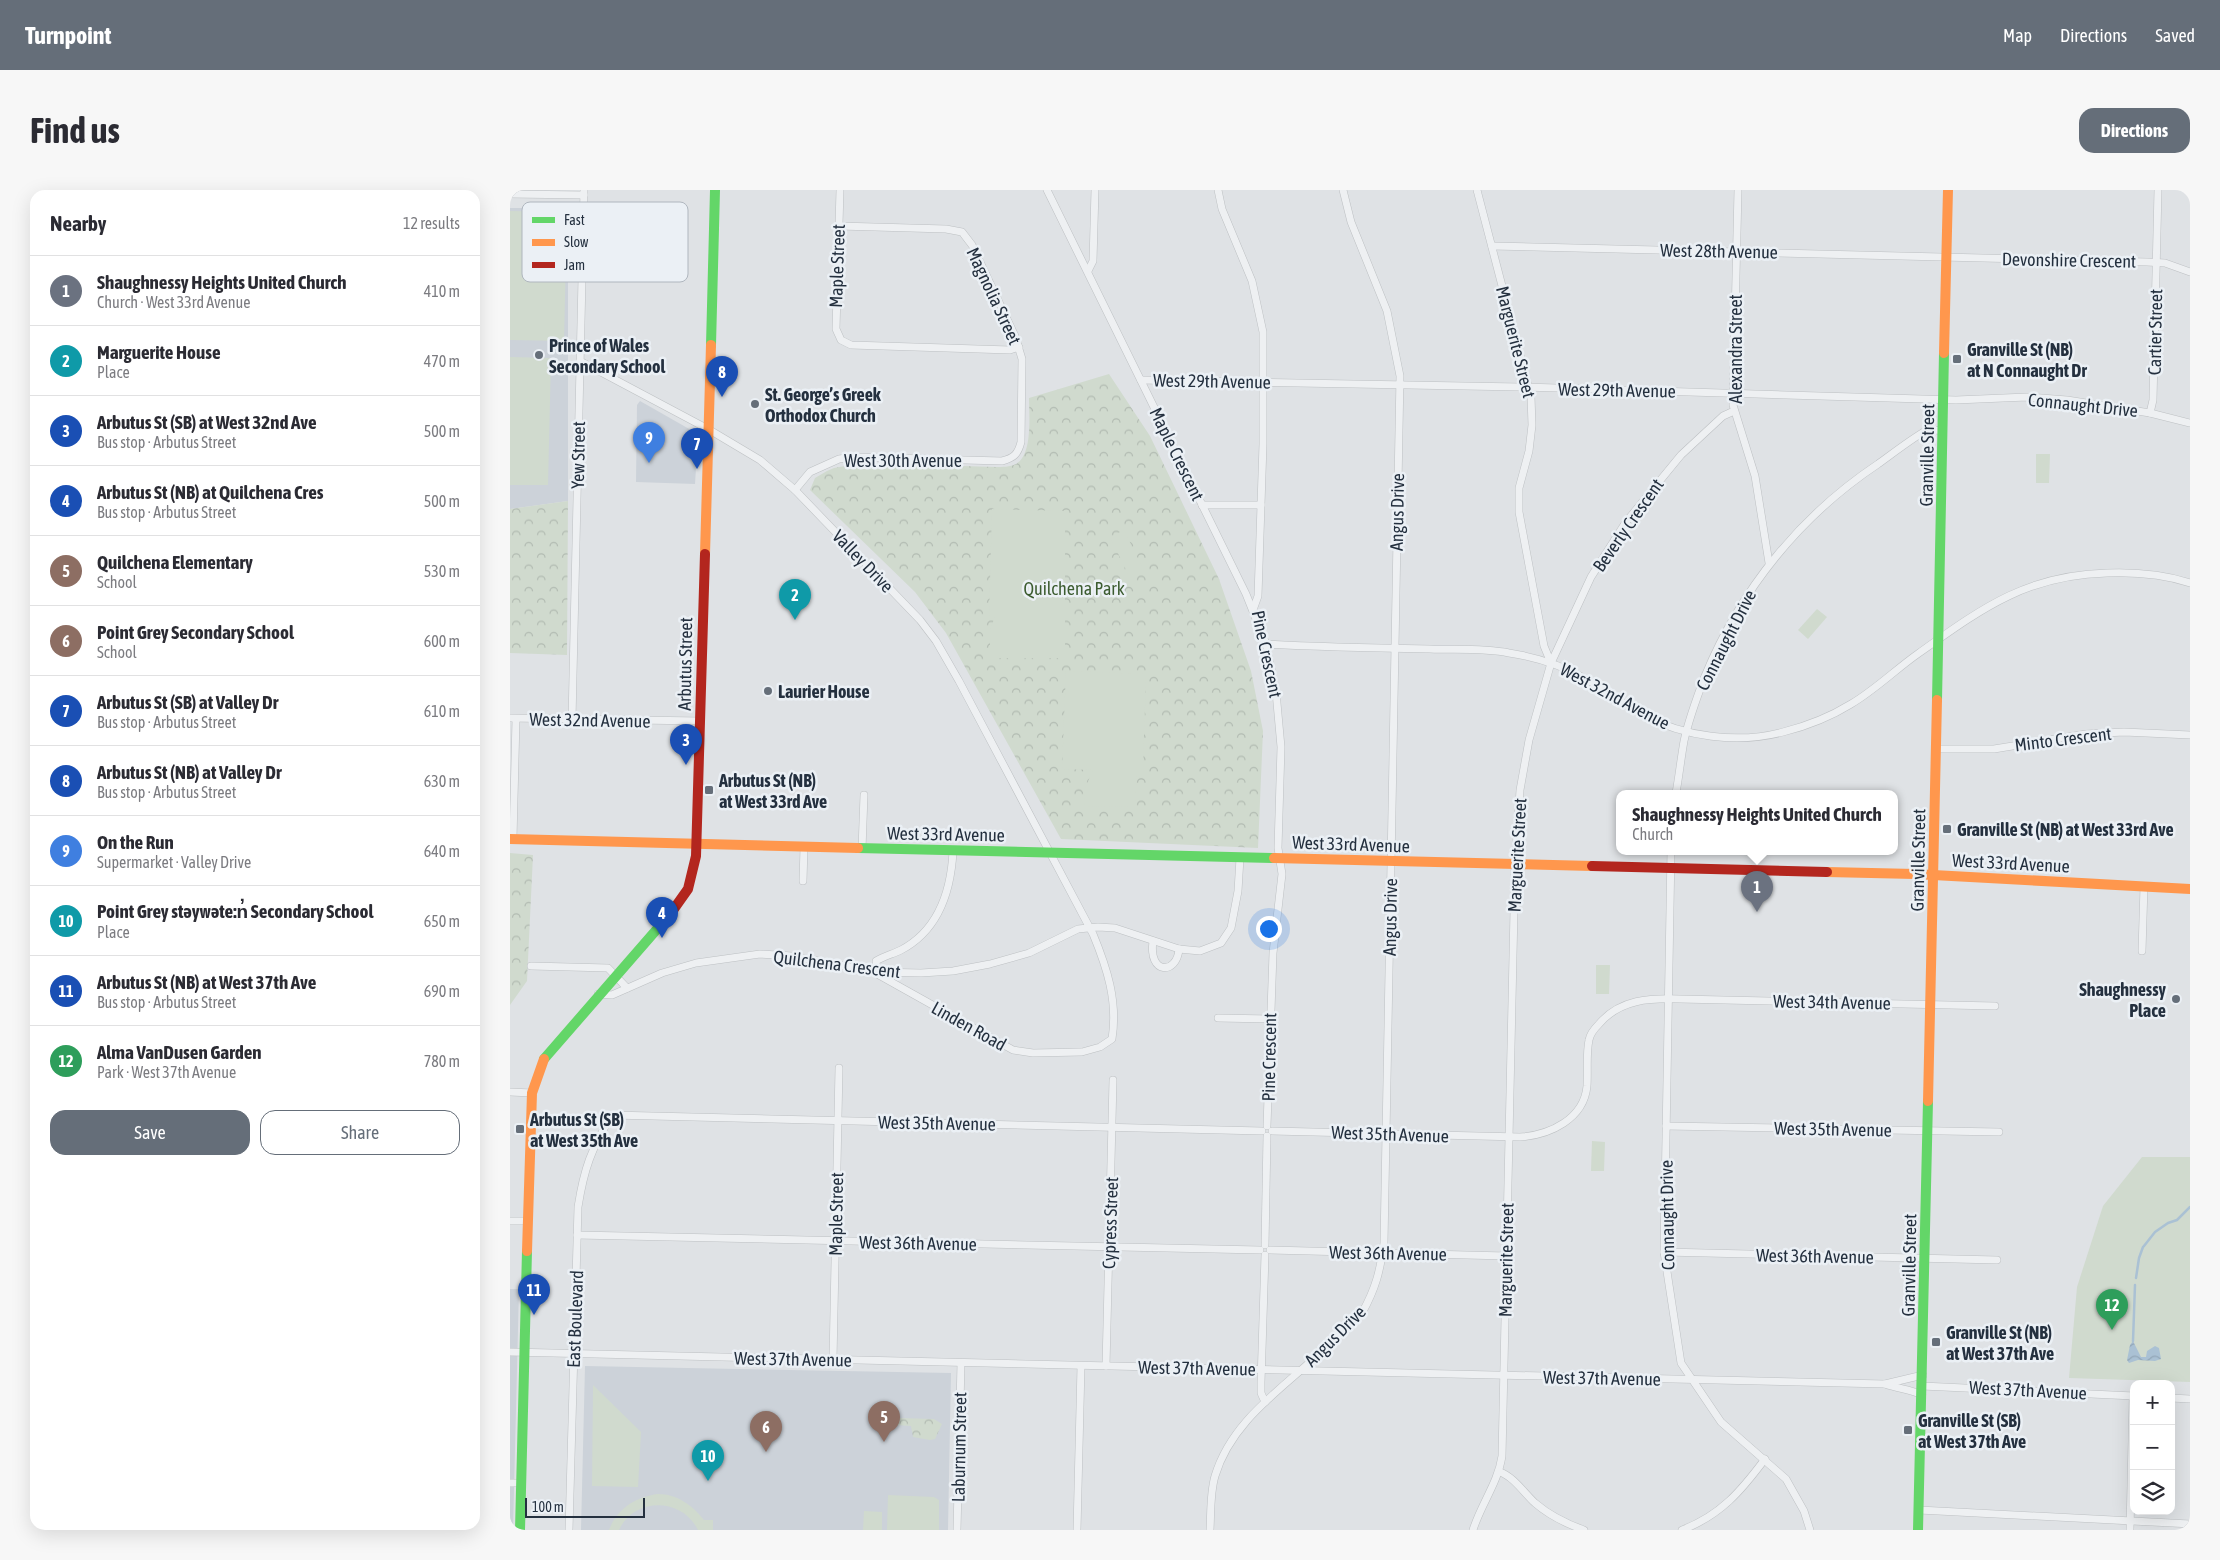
<!DOCTYPE html>
<meta charset="utf-8">
<style>
body{margin:0;font-family:"Asap Condensed",sans-serif;background:#f7f7f7;color:#2b2b33}
.controls{position:absolute;right:15px;bottom:15px;display:grid;overflow:hidden;border-radius:10px;box-shadow:0 5px 20px #0002}
.controls button{width:45px;height:45px;display:grid;place-items:center;padding:0;border:0;border-bottom:1px solid #e1e1e2;background:#fff;color:#2b2b33;font:25px sans-serif}
.scale{position:absolute;left:15px;bottom:12px;width:120px;box-sizing:border-box;padding-left:5px;border:2px solid #24303f;border-top:0;font-size:14px;line-height:18px;white-space:nowrap;color:#24303f;-webkit-text-stroke:4px #ebf0f5;paint-order:stroke}
.you{position:absolute;left:758px;top:738px;width:18px;height:18px;margin:-12px;border:4px solid #fff;border-radius:50%;background:#1a73e8;box-shadow:0 0 0 8px #1a73e833}
.badge{display:grid;place-items:center;width:32px;height:32px;border-radius:50%;background:#656e79;color:#fff;font-size:16px;font-weight:700}
.pin{position:absolute;translate:-50% -41px;filter:drop-shadow(0 1px 2px #0008)}
.pin::after{content:'';position:absolute;top:26px;width:18px;height:15px;background:inherit;clip-path:polygon(0 0,100% 0,50% 100%)}
.popup{position:absolute;left:1106px;top:600px;width:282px;height:65px;box-sizing:border-box;display:grid;place-content:center;border-radius:10px;background:#fff;filter:drop-shadow(0 1px 4px #0005);font-size:16px;white-space:nowrap;color:#7c7c81}
.popup b{font-size:19px;color:#2b2b33}
.popup::after{content:'';position:absolute;left:50%;top:100%;margin-left:-10px;border:10px solid transparent;border-top-color:#fff}
.list{margin:0;padding:0;list-style:none}
h2{display:flex;justify-content:space-between;align-items:center;height:65px;margin:0;padding:0 20px;font-size:21px}
h2 small{font-size:16px;font-weight:400;color:#7c7c81}
.list li{display:grid;grid-template-columns:32px 1fr auto;gap:15px;align-items:center;box-sizing:border-box;height:70px;padding:0 20px;border-top:1px solid #e1e1e2}
.list b{display:block;font-size:19px;white-space:nowrap}
.list p{margin:0;font-size:16px;white-space:nowrap;color:#7c7c81}
.list em{font-size:16px;font-style:normal;color:#7c7c81}
.actions{display:flex;gap:10px;padding:15px 20px}
.actions a{flex:1;padding:11px 0;border:1px solid #656e79;border-radius:15px;text-align:center;font-size:18px;color:#656e79}
.actions .main{background:#656e79;color:#fff}
.icon{flex:none;width:28px;height:28px;fill:none;stroke:currentColor;stroke-width:2;stroke-linecap:round;stroke-linejoin:round}
.map{position:relative;flex:none;width:1680px;height:1340px;overflow:hidden;border-radius:15px}
header{display:flex;align-items:center;gap:30px;box-sizing:border-box;height:70px;padding:0 25px;background:#656e79;color:#fff}
header strong{font-size:24px}
nav{display:flex;gap:28px;margin-inline-start:auto;font-size:18px}
.intro{display:flex;align-items:center;justify-content:space-between;box-sizing:border-box;height:120px;padding:0 30px}
h1{margin:0;font-size:35px}
.button{padding:12px 22px;border-radius:15px;background:#656e79;color:#fff;font-size:18px;font-weight:700}
main{display:flex;gap:30px;padding:0 30px}
aside{flex:1;background:#fff;border-radius:15px;box-shadow:0 5px 20px #0002}
.map>svg:first-child{display:block}
</style>
<header>
<strong>Turnpoint</strong>
<nav><a>Map</a><a>Directions</a><a>Saved</a></nav>
</header>
<div class="intro"><h1>Find us</h1><a class="button">Directions</a></div>
<main>
<aside>
<h2>Nearby<small>12 results</small></h2>
<ul class="list">
<li><span class="badge" style="background:#6b7280">1</span><div><b>Shaughnessy Heights United Church</b><p>Church · West 33rd Avenue</p></div><em>410 m</em></li>
<li><span class="badge" style="background:#0f9aa8">2</span><div><b>Marguerite House</b><p>Place</p></div><em>470 m</em></li>
<li><span class="badge" style="background:#1a4fb4">3</span><div><b>Arbutus St (SB) at West 32nd Ave</b><p>Bus stop · Arbutus Street</p></div><em>500 m</em></li>
<li><span class="badge" style="background:#1a4fb4">4</span><div><b>Arbutus St (NB) at Quilchena Cres</b><p>Bus stop · Arbutus Street</p></div><em>500 m</em></li>
<li><span class="badge" style="background:#8d6e63">5</span><div><b>Quilchena Elementary</b><p>School</p></div><em>530 m</em></li>
<li><span class="badge" style="background:#8d6e63">6</span><div><b>Point Grey Secondary School</b><p>School</p></div><em>600 m</em></li>
<li><span class="badge" style="background:#1a4fb4">7</span><div><b>Arbutus St (SB) at Valley Dr</b><p>Bus stop · Arbutus Street</p></div><em>610 m</em></li>
<li><span class="badge" style="background:#1a4fb4">8</span><div><b>Arbutus St (NB) at Valley Dr</b><p>Bus stop · Arbutus Street</p></div><em>630 m</em></li>
<li><span class="badge" style="background:#3f7fe0">9</span><div><b>On the Run</b><p>Supermarket · Valley Drive</p></div><em>640 m</em></li>
<li><span class="badge" style="background:#0f9aa8">10</span><div><b>Point Grey stəywəte:n̓ Secondary School</b><p>Place</p></div><em>650 m</em></li>
<li><span class="badge" style="background:#1a4fb4">11</span><div><b>Arbutus St (NB) at West 37th Ave</b><p>Bus stop · Arbutus Street</p></div><em>690 m</em></li>
<li><span class="badge" style="background:#2e9e5b">12</span><div><b>Alma VanDusen Garden</b><p>Park · West 37th Avenue</p></div><em>780 m</em></li>
</ul>
<div class="actions"><a class="main">Save</a><a>Share</a></div>
</aside>
<div class="map">
<svg width="1680" height="1340" viewBox="0 0 1680 1340">
<defs>
<pattern id="park-crowns" width="20" height="18" patternUnits="userSpaceOnUse" patternTransform="scale(1.25)"><rect width="20" height="18" fill="#d0dace"/><path d="M2 6a3 3 0 1 1 6 0M12 15a3 3 0 1 1 6 0" fill="none" stroke="#b2bbb2"/></pattern>
<pattern id="water-waves" width="16" height="10" patternUnits="userSpaceOnUse" patternTransform="scale(1.25)"><rect width="16" height="10" fill="#aac1d4"/><path d="M0 5q4-4 8 0t8 0" fill="none" stroke="#92a6b7"/></pattern>
</defs>
<rect width="100%" height="100%" fill="#dfe2e5"/>
<g fill="#ccd2d9">
<path d="M 0,18 L 58,18 L 58,311 L 0,319 Z"/>
<path d="M 130,211 L 188,244 L 185,294 L 126,292 L 127,215 Z"/>
<path d="M 0,1099 L 9,1099 L 3,1340 L 0,1340 Z"/>
<path d="M 75,1176 L 441,1183 L 438,1340 L 71,1340 Z"/>
</g>
<g fill="url(#park-crowns)">
<path d="M 599,184 L 640,246 L 709,389 L 741,481 L 753,541 L 748,658 L 551,649 L 436,443 L 405,402 L 300,300 L 305,288 L 317,281 L 324,278 L 352,273 L 486,277 C 492,277 500,277 506,274 C 523,265 519,225 519,208 Z"/>
<path d="M 58,311 L 57,465 L 0,463 L 0,319 Z"/>
<path d="M 0,663 L 23,665 L 17,791 L 0,815 Z"/>
<path d="M 387,1228 L 424,1229 L 432,1234 L 425,1249 L 420,1250 L 403,1247 L 401,1236 L 386,1235 Z"/>
</g>
<g fill="#d0dace">
<path d="M 0,21 L 57,22 L 54,151 L 0,150 Z"/>
<path d="M 0,167 L 41,168 L 38,295 L 0,295 Z"/>
<path d="M 1526,264 L 1540,264 L 1539,293 L 1526,293 Z"/>
<path d="M 482,319 L 555,321 L 555,463 L 550,468 L 480,468 L 480,439 L 485,427 L 479,427 Z"/>
<path d="M 614,340 L 633,379 L 619,386 L 600,347 Z"/>
<path d="M 1307,419 L 1317,427 L 1298,449 L 1288,440 Z"/>
<path d="M 556,481 L 636,484 L 633,581 L 627,581 L 625,613 L 620,617 L 574,616 L 575,598 L 583,580 L 552,579 Z"/>
<path d="M 1086,775 L 1100,775 L 1099,804 L 1086,804 Z"/>
<path d="M 1082,951 L 1095,952 L 1094,981 L 1081,981 Z"/>
<path d="M 1632,967 L 1680,967 L 1680,1192 L 1559,1188 L 1567,1097 L 1593,1016 Z"/>
<path d="M 83,1195 L 131,1242 L 128,1297 L 82,1296 Z"/>
<path d="M 148,1304 C 167,1304 182,1315 194,1330 L 203,1330 L 203,1340 L 188,1340 C 172,1307 124,1307 109,1340 L 99,1340 C 107,1319 125,1307 148,1304 Z"/>
<path d="M 378,1305 L 424,1307 L 429,1310 L 429,1340 L 377,1340 Z"/>
<path d="M 354,1321 L 372,1322 L 372,1340 L 353,1340 Z"/>
</g>
<path fill="url(#water-waves)" d="M 1623,1151 L 1631,1167 L 1636,1167 L 1637,1161 L 1645,1156 L 1649,1158 L 1651,1169 L 1645,1171 L 1628,1170 L 1619,1173 L 1617,1170 L 1620,1155 Z"/>
<g fill="none" stroke-linecap="round" stroke-linejoin="round">
<g stroke="#aac1d4" stroke-width="2.5">
<path d="M 1634,1056 L 1645,1042 L 1658,1033 L 1667,1030 L 1680,1017"/>
<path d="M 1626,1088 L 1629,1068 L 1633,1057"/>
<path d="M 1623,1151 L 1625,1095"/>
</g>
<defs>
<g id="street">
<path d="M 330,0 L 326,139 L 331,150 L 341,155 L 500,160 L 509,157"/>
<path d="M 537,0 L 736,404 L 756,454 L 766,502 L 771,557 L 768,658 L 772,684 L 763,763 L 757,936"/>
<path d="M 708,0 L 712,19 L 742,91 L 753,142 L 753,254 L 748,406 L 743,420"/>
<path d="M 1228,0 L 1223,215 L 1245,286 L 1259,373"/>
<path d="M 0,4 L 74,5"/>
<path d="M 982,56 L 1637,72 L 1655,73 L 1680,82"/>
<path d="M 578,81 L 583,71 L 585,0"/>
<path d="M 70,171 L 198,239 L 250,270 L 285,300 L 410,430 L 426,451 L 449,491 L 583,744 C 597,778 608,811 602,849 L 590,857 L 572,862 L 523,863 L 503,860 L 367,784 L 366,771 C 374,766 383,764 391,760 C 429,740 441,701 443,661"/>
<path d="M 631,190 L 1010,197 L 1446,210 L 1517,207 L 1557,210 L 1640,223 L 1680,233"/>
<path d="M 1640,223 L 1643,210 L 1648,0"/>
<path d="M 285,300 L 300,282 L 329,269 L 343,267 L 492,271 C 504,268 508,264 511,252 L 512,169 L 505,146 L 462,55 L 452,42 L 436,39 L 329,36"/>
<path d="M 692,315 L 751,315"/>
<path d="M 756,454 C 811,457 865,458 920,459 C 946,460 974,458 999,463 C 1025,467 1051,475 1074,488 C 1095,498 1112,514 1133,525 C 1174,547 1228,554 1273,542 C 1297,536 1320,527 1341,514 C 1365,500 1386,479 1409,463 C 1471,419 1516,385 1597,383 C 1624,382 1653,384 1680,393"/>
<path d="M 1041,473 L 1081,387 L 1116,332 L 1171,265 L 1213,226 L 1224,221"/>
<path d="M 0,528 L 190,531"/>
<path d="M 62,530 L 74,0"/>
<path d="M 1426,559 L 1484,559 L 1576,544 L 1614,542 L 1680,545"/>
<path d="M 1166,603 C 1169,586 1171,568 1174,551 C 1179,528 1187,507 1195,486 C 1231,399 1290,326 1368,274 C 1378,267 1409,243 1418,240 C 1422,239 1429,241 1433,241"/>
<path d="M 3,649 L 6,529"/>
<path d="M 352,659 L 354,605"/>
<path d="M 1161,661 L 1154,1062 L 1171,1173 L 1211,1232 L 1276,1289 L 1294,1321 L 1300,1340"/>
<path d="M 293,691 L 294,657"/>
<path d="M 643,751 C 638,785 667,785 669,759"/>
<path d="M 1632,761 L 1634,696"/>
<path d="M 21,776 L 98,778 L 117,798"/>
<path d="M 88,804 L 102,805 L 152,783 L 186,773 L 250,764 L 282,766 L 366,782 L 411,783 L 443,781 L 480,774 L 519,763 L 568,739 L 588,737 L 605,738 L 669,759 L 690,761 L 711,753 L 721,738 L 728,701 L 730,668"/>
<path d="M 708,828 L 760,829"/>
<path d="M 0,902 L 22,903"/>
<path d="M 1156,936 L 1489,942"/>
<path d="M 762,941 L 1010,947 C 1040,945 1074,929 1077,896 C 1078,881 1076,864 1079,850 C 1080,844 1085,838 1089,834 C 1110,809 1140,808 1170,809 L 1485,816"/>
<path d="M 0,1031 L 18,1031"/>
<path d="M 67,1045 L 750,1060"/>
<path d="M 755,1055 L 757,946"/>
<path d="M 760,1060 L 996,1066"/>
<path d="M 1154,1062 L 1487,1070"/>
<path d="M 0,1162 L 1375,1194 C 1388,1199 1400,1199 1412,1205"/>
<path d="M 323,1170 L 329,878"/>
<path d="M 596,1176 L 603,890"/>
<path d="M 1375,1194 L 1413,1185"/>
<path d="M 1412,1196 L 1624,1206"/>
<path d="M 1661,1208 L 1680,1209"/>
<path d="M 755,1212 L 751,1203 L 751,1192 L 755,1065"/>
<path d="M 990,1282 C 1004,1287 1014,1303 1025,1313 C 1039,1325 1057,1334 1074,1340"/>
<path d="M 0,1293 L 11,1293"/>
<path d="M 1409,1320 L 1680,1334"/>
<path d="M 59,1340 L 68,1017 C 74,979 81,959 102,925 L 752,941"/>
<path d="M 447,1340 L 451,1173"/>
<path d="M 567,1340 L 571,1176"/>
<path d="M 700,1340 C 701,1322 700,1303 705,1286 C 720,1236 762,1206 799,1173 C 818,1157 835,1140 852,1123 C 866,1098 870,1081 874,1053 L 890,186 L 877,121 L 841,32 L 833,0"/>
<path d="M 963,1340 C 971,1314 988,1293 992,1266 L 1005,675 L 1010,600 L 1019,550 L 1041,473 L 1034,456 L 1009,322 L 1009,298 L 1019,261 L 1022,235 L 1021,207 L 967,0"/>
<path d="M 1172,1340 C 1211,1325 1231,1301 1255,1269"/>
<path d="M 1620,1340 L 1623,1206"/>
</g>
</defs>
<use href="#street" stroke="#bdc0c3" stroke-width="8"/>
<use href="#street" stroke="#eef0f2" stroke-width="7"/>
<g stroke="#63d668" stroke-width="10">
<path d="M 201,155 L 205,0"/>
<path d="M 1427,510 L 1434,163"/>
<path d="M 348,658 L 764,668"/>
<path d="M 34,869 L 161,723"/>
<path d="M 10,1340 L 17,1061"/>
<path d="M 1408,1340 L 1418,911"/>
</g>
<g stroke="#ff974d" stroke-width="10">
<path d="M 1434,163 L 1438,0"/>
<path d="M 195,364 L 201,155"/>
<path d="M 0,649 L 348,658"/>
<path d="M 764,668 L 1082,676"/>
<path d="M 1317,682 L 1405,684 L 1680,699"/>
<path d="M 1418,911 L 1427,510"/>
<path d="M 17,1061 L 22,903 L 34,869"/>
</g>
<g stroke="#b3261e" stroke-width="10">
<path d="M 1082,676 L 1317,682"/>
<path d="M 161,723 L 178,699 L 186,666 L 195,364"/>
</g>
</g>
<g fill="#656e79" stroke="#ebf0f5" stroke-width="2">
<circle cx="29" cy="165" r="5"/>
<rect x="1442" y="164" width="10" height="10" rx="2.5"/>
<circle cx="245" cy="214" r="5"/>
<circle cx="258" cy="501" r="5"/>
<rect x="194" y="595" width="10" height="10" rx="2.5"/>
<rect x="1432" y="634" width="10" height="10" rx="2.5"/>
<circle cx="1666" cy="809" r="5"/>
<rect x="5" y="934" width="10" height="10" rx="2.5"/>
<rect x="1421" y="1147" width="10" height="10" rx="2.5"/>
<rect x="1393" y="1235" width="10" height="10" rx="2.5"/>
</g>
<g text-anchor="middle" dominant-baseline="central" stroke-width="5" stroke-linejoin="round" paint-order="stroke">
<g font-size="18" fill="#24303f" stroke="#ebf0f5">
<text transform="translate(1209 61) rotate(1)">West 28th Avenue</text>
<text transform="translate(1559 70) rotate(1)">Devonshire Crescent</text>
<text transform="translate(327 76) rotate(-88)">Maple Street</text>
<text transform="translate(484 106) rotate(65)">Magnolia Street</text>
<text transform="translate(1645 142) rotate(-89)">Cartier Street</text>
<text transform="translate(1006 152) rotate(76)">Marguerite Street</text>
<text transform="translate(1225 159) rotate(-90)">Alexandra Street</text>
<text transform="translate(702 191) rotate(1)">West 29th Avenue</text>
<text transform="translate(1107 200) rotate(1)">West 29th Avenue</text>
<text transform="translate(1573 215) rotate(6)">Connaught Drive</text>
<text transform="translate(667 264) rotate(64)">Maple Crescent</text>
<text transform="translate(68 265) rotate(-89)">Yew Street</text>
<text transform="translate(1417 265) rotate(-89)">Granville Street</text>
<text x="393" y="270">West 30th Avenue</text>
<text transform="translate(887 322) rotate(-89)">Angus Drive</text>
<text transform="translate(1118 335) rotate(-55)">Beverly Crescent</text>
<text transform="translate(353 371) rotate(46)">Valley Drive</text>
<text transform="translate(1216 450) rotate(-63)">Connaught Drive</text>
<text transform="translate(757 464) rotate(78)">Pine Crescent</text>
<text transform="translate(175 474) rotate(-89)">Arbutus Street</text>
<text transform="translate(1105 506) rotate(28)">West 32nd Avenue</text>
<text transform="translate(80 530) rotate(1)">West 32nd Avenue</text>
<text transform="translate(1553 549) rotate(-7)">Minto Crescent</text>
<text transform="translate(436 644) rotate(1)">West 33rd Avenue</text>
<text transform="translate(841 654) rotate(2)">West 33rd Avenue</text>
<text transform="translate(1007 665) rotate(-87)">Marguerite Street</text>
<text transform="translate(1408 670) rotate(-89)">Granville Street</text>
<text transform="translate(1501 673) rotate(3)">West 33rd Avenue</text>
<text transform="translate(880 727) rotate(-89)">Angus Drive</text>
<text transform="translate(327 774) rotate(7)">Quilchena Crescent</text>
<text transform="translate(1322 812) rotate(1)">West 34th Avenue</text>
<text transform="translate(459 836) rotate(29)">Linden Road</text>
<text transform="translate(759 867) rotate(-89)">Pine Crescent</text>
<text transform="translate(427 933) rotate(1)">West 35th Avenue</text>
<text transform="translate(1323 939) rotate(1)">West 35th Avenue</text>
<text transform="translate(880 944) rotate(2)">West 35th Avenue</text>
<text transform="translate(326 1024) rotate(-89)">Maple Street</text>
<text transform="translate(1157 1025) rotate(-91)">Connaught Drive</text>
<text transform="translate(600 1033) rotate(-88)">Cypress Street</text>
<text transform="translate(408 1053) rotate(1)">West 36th Avenue</text>
<text transform="translate(878 1063) rotate(1)">West 36th Avenue</text>
<text transform="translate(1305 1066) rotate(1)">West 36th Avenue</text>
<text transform="translate(996 1070) rotate(-89)">Marguerite Street</text>
<text transform="translate(1399 1075) rotate(-89)">Granville Street</text>
<text transform="translate(65 1129) rotate(-88)">East Boulevard</text>
<text transform="translate(825 1146) rotate(-45)">Angus Drive</text>
<text transform="translate(283 1169) rotate(1)">West 37th Avenue</text>
<text transform="translate(687 1178) rotate(1)">West 37th Avenue</text>
<text transform="translate(1092 1188) rotate(1)">West 37th Avenue</text>
<text transform="translate(1518 1200) rotate(3)">West 37th Avenue</text>
<text transform="translate(449 1257) rotate(-89)">Laburnum Street</text>
</g>
<g font-size="18" font-weight="bold" fill="#24303f" stroke="#ebf0f5" text-anchor="start">
<text x="39" y="155">Prince of Wales<tspan x="39" dy="21">Secondary School</tspan></text>
<text x="1457" y="159">Granville St (NB)<tspan x="1457" dy="21">at N Connaught Dr</tspan></text>
<text x="255" y="204">St. George’s Greek<tspan x="255" dy="21">Orthodox Church</tspan></text>
<text x="268" y="501">Laurier House</text>
<text x="209" y="590">Arbutus St (NB)<tspan x="209" dy="21">at West 33rd Ave</tspan></text>
<text x="1447" y="639">Granville St (NB) at West 33rd Ave</text>
<text x="1656" y="799" text-anchor="end">Shaughnessy<tspan x="1656" dy="21">Place</tspan></text>
<text x="20" y="929">Arbutus St (SB)<tspan x="20" dy="21">at West 35th Ave</tspan></text>
<text x="1436" y="1142">Granville St (NB)<tspan x="1436" dy="21">at West 37th Ave</tspan></text>
<text x="1408" y="1230">Granville St (SB)<tspan x="1408" dy="21">at West 37th Ave</tspan></text>
</g>
<g font-size="18" fill="#3c5c30" stroke="#ebf0f5">
<text x="564" y="398">Quilchena Park</text>
</g>
</g>
<rect x="12" y="12" width="166" height="80" rx="8" fill="#ebf0f5" stroke="#afb6be" stroke-width="1"/>
<rect x="22" y="27" width="23" height="6" fill="#63d668"/>
<rect x="22" y="49" width="23" height="7" fill="#ff974d"/>
<rect x="22" y="72" width="23" height="6" fill="#b3261e"/>
<g font-size="14" fill="#24303f">
<text x="54" y="35">Fast</text>
<text x="54" y="57">Slow</text>
<text x="54" y="80">Jam</text>
</g>
</svg>
<div class="controls">
<button>+</button>
<button>−</button>
<button><svg class="icon" aria-label="layers" viewBox="0 0 24 24"><path d="M12 4l9 5-9 5-9-5zM3 14l9 5 9-5"/></svg></button>
</div>
<div class="scale">100 m</div>
<div class="you"></div>
<div class="pin badge" style="left:1247px;top:722px;background:#6b7280">1</div>
<div class="popup"><b>Shaughnessy Heights United Church</b>Church</div>
<div class="pin badge" style="left:285px;top:430px;background:#0f9aa8">2</div>
<div class="pin badge" style="left:176px;top:575px;background:#1a4fb4">3</div>
<div class="pin badge" style="left:152px;top:748px;background:#1a4fb4">4</div>
<div class="pin badge" style="left:374px;top:1252px;background:#8d6e63">5</div>
<div class="pin badge" style="left:256px;top:1262px;background:#8d6e63">6</div>
<div class="pin badge" style="left:187px;top:279px;background:#1a4fb4">7</div>
<div class="pin badge" style="left:212px;top:207px;background:#1a4fb4">8</div>
<div class="pin badge" style="left:139px;top:273px;background:#3f7fe0">9</div>
<div class="pin badge" style="left:198px;top:1291px;background:#0f9aa8">10</div>
<div class="pin badge" style="left:24px;top:1125px;background:#1a4fb4">11</div>
<div class="pin badge" style="left:1602px;top:1140px;background:#2e9e5b">12</div>
</div>
</main>
